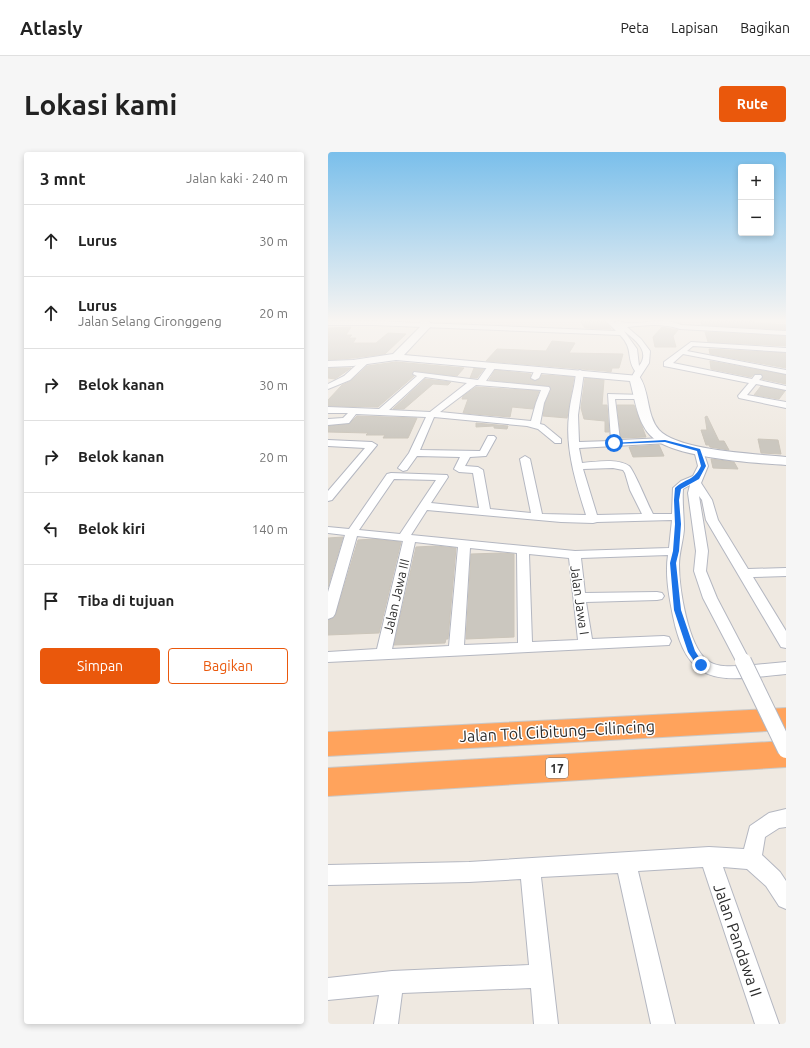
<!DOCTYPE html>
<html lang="id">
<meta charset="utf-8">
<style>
body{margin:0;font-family:Ubuntu,sans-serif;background:#f6f6f6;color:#222}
.controls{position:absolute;right:12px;top:12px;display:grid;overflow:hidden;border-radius:4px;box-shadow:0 2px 6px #0003}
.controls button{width:36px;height:36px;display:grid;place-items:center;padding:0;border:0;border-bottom:1px solid #e0e0e0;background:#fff;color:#222;font:20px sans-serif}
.stop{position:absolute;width:12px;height:12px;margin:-9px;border:3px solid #1a73e8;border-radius:50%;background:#fff}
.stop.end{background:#1a73e8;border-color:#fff;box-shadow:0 1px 4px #0008}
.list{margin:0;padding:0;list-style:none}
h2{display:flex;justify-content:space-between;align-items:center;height:52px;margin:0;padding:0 16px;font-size:17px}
h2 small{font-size:13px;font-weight:400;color:#767676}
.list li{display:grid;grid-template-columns:26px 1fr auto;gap:12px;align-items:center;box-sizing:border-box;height:72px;padding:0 16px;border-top:1px solid #e0e0e0}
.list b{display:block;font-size:15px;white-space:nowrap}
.list p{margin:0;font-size:13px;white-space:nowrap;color:#767676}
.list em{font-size:13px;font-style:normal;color:#767676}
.actions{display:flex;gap:8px;padding:12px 16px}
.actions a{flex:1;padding:9px 0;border:1px solid #ea580c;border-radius:4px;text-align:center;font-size:14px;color:#ea580c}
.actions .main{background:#ea580c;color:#fff}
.icon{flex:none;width:22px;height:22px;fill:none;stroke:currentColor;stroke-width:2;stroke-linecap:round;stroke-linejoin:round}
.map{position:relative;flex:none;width:458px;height:872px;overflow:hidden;border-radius:4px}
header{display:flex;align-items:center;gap:24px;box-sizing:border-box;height:56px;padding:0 20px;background:#fff;border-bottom:1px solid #e0e0e0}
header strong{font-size:19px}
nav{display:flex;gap:22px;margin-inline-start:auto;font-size:14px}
.intro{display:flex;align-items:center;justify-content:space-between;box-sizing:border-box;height:96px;padding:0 24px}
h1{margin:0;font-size:28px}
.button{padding:10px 18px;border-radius:4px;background:#ea580c;color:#fff;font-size:14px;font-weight:700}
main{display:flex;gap:24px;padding:0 24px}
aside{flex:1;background:#fff;border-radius:4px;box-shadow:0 2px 6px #0003}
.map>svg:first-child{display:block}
</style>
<header>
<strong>Atlasly</strong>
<nav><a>Peta</a><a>Lapisan</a><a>Bagikan</a></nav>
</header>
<div class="intro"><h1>Lokasi kami</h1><a class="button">Rute</a></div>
<main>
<aside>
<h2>3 mnt<small>Jalan kaki · 240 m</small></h2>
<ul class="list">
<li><svg class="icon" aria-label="ahead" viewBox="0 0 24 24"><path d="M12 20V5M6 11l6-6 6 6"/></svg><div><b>Lurus</b></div><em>30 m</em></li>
<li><svg class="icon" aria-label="ahead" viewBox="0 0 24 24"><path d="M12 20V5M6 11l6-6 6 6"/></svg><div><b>Lurus</b><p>Jalan Selang Cironggeng</p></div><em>20 m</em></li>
<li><svg class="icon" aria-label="right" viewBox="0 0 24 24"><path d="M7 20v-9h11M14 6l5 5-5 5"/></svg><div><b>Belok kanan</b></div><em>30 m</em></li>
<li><svg class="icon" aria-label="right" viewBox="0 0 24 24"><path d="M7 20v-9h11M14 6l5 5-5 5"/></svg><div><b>Belok kanan</b></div><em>20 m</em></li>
<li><svg class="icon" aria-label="left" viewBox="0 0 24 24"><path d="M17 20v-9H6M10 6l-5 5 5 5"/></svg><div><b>Belok kiri</b></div><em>140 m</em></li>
<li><svg class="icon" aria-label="arrive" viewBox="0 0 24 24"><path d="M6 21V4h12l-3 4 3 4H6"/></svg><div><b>Tiba di tujuan</b></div></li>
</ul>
<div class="actions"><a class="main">Simpan</a><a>Bagikan</a></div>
</aside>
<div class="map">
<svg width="458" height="872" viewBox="0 0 458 872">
<rect width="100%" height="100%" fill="#efe9e1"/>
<g fill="#cbc7bf" stroke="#cbc5ba">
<path d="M 251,167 L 275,167 L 283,177 L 257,176 Z"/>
<path d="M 372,167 L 427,167 L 426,171 L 458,173 L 458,178 L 374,173 Z"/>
<path d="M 23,175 L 18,183 L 24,183 L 21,186 L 28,186 L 25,191 L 48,191 L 60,181 L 78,182 L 57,202 L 25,206 L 0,208 L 0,176 Z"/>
<path d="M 334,175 L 350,178 L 345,184 L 348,195 L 327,195 L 325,185 Z"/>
<path d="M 377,180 L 458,184 L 458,194 L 380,190 Z"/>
<path d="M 224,189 L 247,191 L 241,201 L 295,202 L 291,216 L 284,216 L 283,220 L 277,219 L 158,209 L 169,197 L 218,199 Z"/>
<path d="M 381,197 L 458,201 L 458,216 L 382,202 Z"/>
<path d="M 382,209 L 458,223 L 458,232 L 434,227 L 435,224 L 433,222 L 427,222 L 423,225 L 383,217 Z"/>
<path d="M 68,210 L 136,216 L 129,224 L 85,219 L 84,222 L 86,224 L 50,255 L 0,254 L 0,248 L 14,233 L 23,229 L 39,214 Z"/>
<path d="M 0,216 L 23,216 L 7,227 L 0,226 Z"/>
<path d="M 146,216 L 156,217 L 149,226 L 142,226 Z"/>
<path d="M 167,218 L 203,222 L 202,226 L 206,229 L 212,227 L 214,223 L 246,225 L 239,266 L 215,264 L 217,251 L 223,238 L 221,234 L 161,228 Z"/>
<path d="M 257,226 L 276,228 L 274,253 L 279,253 L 281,280 L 277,280 L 277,269 L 256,267 L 253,256 Z"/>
<path d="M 97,227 L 123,230 L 120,233 L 105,232 L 76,257 L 65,257 Z"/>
<path d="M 433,234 L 457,239 L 451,247 L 426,243 Z"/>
<path d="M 148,235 L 211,239 L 205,257 L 184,255 L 182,265 L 135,261 L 140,247 L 134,247 L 135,244 Z"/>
<path d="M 289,253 L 306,253 L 318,285 L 293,286 Z"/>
<path d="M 29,264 L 89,266 L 80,286 L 55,286 L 57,283 L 38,283 L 40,281 L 0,280 L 0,274 L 21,272 Z"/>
<path d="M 379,264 L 391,289 L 396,289 L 401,298 L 382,295 L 381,293 L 378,293 L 373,278 L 379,278 L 377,265 Z"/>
<path d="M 148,271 L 180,274 L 179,277 L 166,276 L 166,274 L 148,275 Z"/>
<path d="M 430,287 L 450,288 L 453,302 L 433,301 Z"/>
<path d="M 331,293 L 336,304 L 305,305 L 301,295 Z"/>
<path d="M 383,307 L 406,310 L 410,317 L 385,316 Z"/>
<path d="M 15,385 L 0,435 L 0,386 Z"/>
<path d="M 45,387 L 73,390 L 51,481 L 0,483 L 0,468 L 6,466 L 8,462 L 30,388 Z"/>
<path d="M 108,394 L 128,396 L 120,487 L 118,487 L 117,491 L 66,493 L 88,395 Z"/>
<path d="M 173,401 L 186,402 L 186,485 L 138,487 L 143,402 Z"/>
</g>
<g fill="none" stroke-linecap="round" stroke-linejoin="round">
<defs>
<g id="street">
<path d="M 276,167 L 283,167 L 287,171 L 290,169 C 308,176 332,163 353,173 L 458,179 L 458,183 L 352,177 C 334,171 318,173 299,175 L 313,187 L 322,199 L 321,211 L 310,228 L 307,228 L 303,226 L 307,219 C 298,206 306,197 292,183 L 46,173 L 0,173 L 0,169 L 46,169 L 288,179 ZM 296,179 C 307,188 323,199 311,214 L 309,197 Z"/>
<path d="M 363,190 L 458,196 L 458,200 L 365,194 L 359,199 L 458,218 L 458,222 L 355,202 L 345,211 L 424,227 L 427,223 L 433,223 L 434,225 L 431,228 L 458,234 L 458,238 L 428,232 L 419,243 L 458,250 L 458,256 L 411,246 L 410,244 L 421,231 L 336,214 L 336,210 Z"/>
<path d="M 35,207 L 42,209 L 22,228 L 0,237 L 0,232 L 16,224 Z"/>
<path d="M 162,211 L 169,213 L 158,229 L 221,235 L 222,237 L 216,251 L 212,272 L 216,273 L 233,287 L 233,291 L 227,291 L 210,277 L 199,274 L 106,265 L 92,298 L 152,299 L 160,284 L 166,284 L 168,286 L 158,304 L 142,305 L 137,314 L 150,315 L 155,318 L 162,357 L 203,361 L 192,307 L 197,304 L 202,307 L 214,362 L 258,363 C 248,331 237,297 241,263 C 242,248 247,235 248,220 L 252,218 L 256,220 L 250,263 L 251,290 L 283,289 L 280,242 L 316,243 L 317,245 L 313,247 L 287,247 L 292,288 L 337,286 L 340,287 L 340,291 L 251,296 L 254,311 C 268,310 289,306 301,314 C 305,316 321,355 325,362 L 344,362 L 345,336 L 353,329 L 365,324 L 370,314 L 366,298 L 371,295 L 374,296 L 380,314 L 373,331 L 384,348 L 390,368 L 420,417 L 458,416 L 458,424 L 425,425 L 458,479 L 458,496 L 453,495 L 378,368 L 374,348 L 371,344 L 380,399 L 378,419 L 389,446 L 422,509 L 420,513 L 416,514 L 458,510 L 458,522 C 396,528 360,539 345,464 C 341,444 337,423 340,403 L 253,406 L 257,441 L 329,440 L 334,441 L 336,444 L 334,447 L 329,448 L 258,450 L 264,487 L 336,484 L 341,485 L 343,489 L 341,493 L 0,510 L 0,500 L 49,497 L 75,389 L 29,384 L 7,462 L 5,465 L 0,467 L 0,440 L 17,383 L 0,381 L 0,375 L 21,377 L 59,322 L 63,321 L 119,323 L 120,325 L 103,351 L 151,356 L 145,321 L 131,320 L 126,317 L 132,305 L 89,304 L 79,318 L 75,319 L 70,316 L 81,301 L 98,265 L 28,262 L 21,271 L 0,273 L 0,267 L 15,266 L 20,261 L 0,261 L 0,255 L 51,257 L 89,224 L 85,222 L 86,220 L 150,228 ZM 97,225 L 139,231 L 102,260 L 61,258 ZM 148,233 L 213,238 L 208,251 L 203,269 L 112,260 ZM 285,316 L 295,318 L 297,321 L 302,338 L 314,362 L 269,363 L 255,317 ZM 66,327 L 108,328 L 72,382 L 31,378 ZM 362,333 L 360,341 L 368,399 L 366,419 L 375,446 L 408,509 L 410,513 L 415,514 C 403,514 388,516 379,508 C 360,494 351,436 351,413 C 351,401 355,390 356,377 C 356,364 354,351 355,337 ZM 99,358 L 233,370 L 265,371 L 269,370 L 344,368 L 341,396 L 247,399 L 83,383 ZM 87,390 L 130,395 L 121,494 L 64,497 ZM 142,396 L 189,401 L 190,491 L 136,493 ZM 201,402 L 241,406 L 250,488 L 204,490 Z"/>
<path d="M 208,215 L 215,217 L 211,226 L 207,228 L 203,226 Z"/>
<path d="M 0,288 L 44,290 L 49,293 L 4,348 L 0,349 L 0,339 L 37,296 L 0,294 Z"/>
<path d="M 458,657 L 458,675 L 451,676 L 437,685 L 434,703 L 452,720 L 458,729 L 458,757 L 451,754 L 438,734 L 419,717 L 395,715 L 451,872 L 427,872 L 375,715 L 310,719 L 347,872 L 323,872 L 290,721 L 213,725 L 230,872 L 206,872 L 203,836 L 74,841 L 70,872 L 46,872 L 51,843 L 0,848 L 0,826 L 64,819 L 201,813 L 193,727 L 141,730 L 0,733 L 0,713 L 141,710 L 381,695 L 416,697 L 422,674 L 441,661 Z"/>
</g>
<path id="secondary" d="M 90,167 L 99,167 L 104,173 L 76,203 L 311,224 C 322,239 318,263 331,278 C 350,299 430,302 458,305 L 458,313 C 428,311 342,306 322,283 C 309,269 307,247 302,229 L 68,208 L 25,214 L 0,215 L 0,209 L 25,208 L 65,202 L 94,173 Z"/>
<g id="highway">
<path d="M 458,556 L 458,578 L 0,604 L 0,580 Z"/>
<path d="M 458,589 L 458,615 L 0,644 L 0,616 Z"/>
</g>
</defs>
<use href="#street" stroke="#b4b7c1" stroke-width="2"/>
<use href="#secondary" stroke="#b4b7c1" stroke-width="2"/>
<use href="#highway" stroke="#c9c9c9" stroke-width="2"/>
<use href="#street" fill="#fff" fill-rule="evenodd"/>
<use href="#secondary" fill="#fff" fill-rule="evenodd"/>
<use href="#highway" fill="#ffa35c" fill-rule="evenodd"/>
<defs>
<path id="street-bridge" d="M 415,509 L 458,598"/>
</defs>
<use href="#street-bridge" stroke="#b4b7c1" stroke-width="18" stroke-linecap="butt"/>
<use href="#street-bridge" stroke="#fff" stroke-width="16"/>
</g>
<linearGradient id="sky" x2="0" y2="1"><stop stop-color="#7abfeb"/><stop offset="0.58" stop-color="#f8f5f2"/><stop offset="1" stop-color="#f8f5f2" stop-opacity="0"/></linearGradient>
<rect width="458" height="290" fill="url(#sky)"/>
<path fill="#1a73e8" d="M 337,288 L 372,297 L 378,314 L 371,327 L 353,337 L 351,348 L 353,372 L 351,399 L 348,411 L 353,458 L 367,499 L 376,513 L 373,516 L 370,515 L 360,500 L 346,458 L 342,411 L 345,399 L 347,372 L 346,348 L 347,336 C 358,326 366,329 373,314 L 369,299 L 337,290 L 286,292 L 284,291 Z"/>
<g text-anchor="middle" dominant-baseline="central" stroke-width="3" stroke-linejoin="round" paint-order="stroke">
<rect fill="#fff" stroke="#6d6d6d" stroke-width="1" x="218" y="606" width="22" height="20" rx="3"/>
<g font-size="12" font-weight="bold" fill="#2e2e2e">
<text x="229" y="616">17</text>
</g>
<g font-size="13" fill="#2e2e2e" stroke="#fff">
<text transform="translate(68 444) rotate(-77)">Jalan Jawa III</text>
<text transform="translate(252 448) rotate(82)">Jalan Jawa I</text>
</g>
<g font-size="16" fill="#2e2e2e" stroke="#fff">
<text transform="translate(229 579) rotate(-3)">Jalan Tol Cibitung–Cilincing</text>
<text transform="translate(410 788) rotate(71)">Jalan Pandawa II</text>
</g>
</g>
</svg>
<div class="controls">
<button>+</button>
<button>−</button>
</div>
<div class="stop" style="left:286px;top:291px"></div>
<div class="stop end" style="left:373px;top:513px"></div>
</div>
</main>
